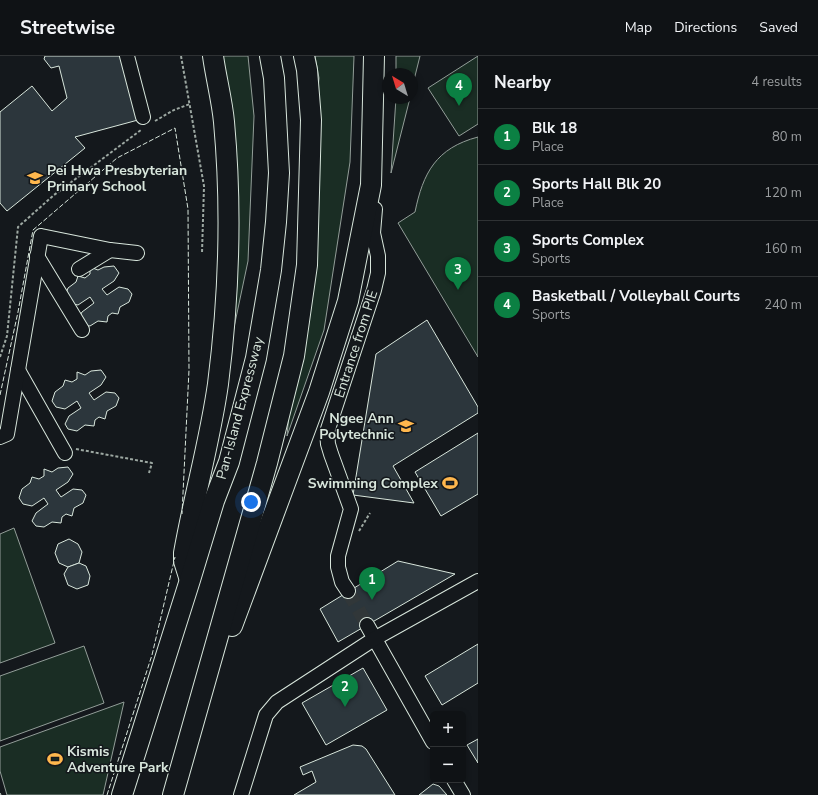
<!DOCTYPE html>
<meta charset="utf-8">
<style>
body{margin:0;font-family:"Nunito Sans",sans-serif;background:#1d2022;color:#f1f3f6}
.controls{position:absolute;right:12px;bottom:12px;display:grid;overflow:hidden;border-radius:6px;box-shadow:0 2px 6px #0003}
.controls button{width:36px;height:36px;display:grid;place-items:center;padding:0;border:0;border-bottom:1px solid #2f3234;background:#0f1215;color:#f1f3f6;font:20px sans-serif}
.compass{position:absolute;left:382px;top:12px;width:36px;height:36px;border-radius:50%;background:#0f1215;box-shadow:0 2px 6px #0003;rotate:322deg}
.you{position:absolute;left:251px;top:446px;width:14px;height:14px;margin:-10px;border:3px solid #fff;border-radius:50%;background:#1a73e8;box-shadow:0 0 0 6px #1a73e833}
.badge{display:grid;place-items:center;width:26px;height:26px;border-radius:50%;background:#0b8043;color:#fff;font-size:13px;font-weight:700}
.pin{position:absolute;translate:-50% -33px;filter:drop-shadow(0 1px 2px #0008)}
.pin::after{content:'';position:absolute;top:21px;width:14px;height:12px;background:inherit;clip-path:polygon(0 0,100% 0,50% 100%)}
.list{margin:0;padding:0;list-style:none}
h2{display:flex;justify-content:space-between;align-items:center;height:52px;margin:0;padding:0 16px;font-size:17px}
h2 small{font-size:13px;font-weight:400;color:#9b9ea0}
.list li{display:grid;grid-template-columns:26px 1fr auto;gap:12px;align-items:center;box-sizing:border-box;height:56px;padding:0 16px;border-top:1px solid #2f3234}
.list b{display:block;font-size:15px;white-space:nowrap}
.list p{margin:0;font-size:13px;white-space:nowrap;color:#9b9ea0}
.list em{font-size:13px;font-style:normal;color:#9b9ea0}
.map{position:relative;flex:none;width:478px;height:739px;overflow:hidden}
header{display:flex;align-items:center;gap:24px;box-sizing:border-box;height:56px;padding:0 20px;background:#0f1215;border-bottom:1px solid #2f3234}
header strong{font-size:19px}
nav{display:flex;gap:22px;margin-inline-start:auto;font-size:14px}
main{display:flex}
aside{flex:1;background:#0f1215}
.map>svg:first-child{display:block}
</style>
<header>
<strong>Streetwise</strong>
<nav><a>Map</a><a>Directions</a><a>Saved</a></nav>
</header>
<main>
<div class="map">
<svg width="478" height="739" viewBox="0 0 478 739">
<rect width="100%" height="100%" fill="#14181c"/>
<g fill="#1a2d24" stroke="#939e99">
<path d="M 219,0 L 248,0 L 254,60 L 248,205 L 225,314 Z"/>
<path d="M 315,0 L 354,0 L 350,106 L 324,274 L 287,380 L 319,22 Z"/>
<path d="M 396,0 L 420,0 L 412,32 L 412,18 L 396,18 Z"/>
<path d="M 478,0 L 478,68 L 459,80 L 428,32 Z"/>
<path d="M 396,42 L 410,42 L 391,117 Z"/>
<path d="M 478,81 L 478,301 L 398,167 L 415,156 C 423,117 436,92 478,81 Z"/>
<path d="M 14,472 L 55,587 L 0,607 L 0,478 Z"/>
<path d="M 84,590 L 104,647 L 0,685 L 0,620 Z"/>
<path d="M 124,646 L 103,739 L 7,739 L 0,715 L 0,691 Z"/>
</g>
<g fill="#2c363c" stroke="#d8e6dc">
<path d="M 45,0 L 121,0 L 138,64 L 75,81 L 85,92 L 7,155 L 0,147 L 0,56 L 32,30 L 52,55 L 67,42 L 59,10 L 51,12 L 44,3 Z"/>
<path d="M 114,210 L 119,217 L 114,225 L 102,233 L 107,239 L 119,231 L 128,233 L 132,238 L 129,246 L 120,251 L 118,258 L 112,257 L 108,260 L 107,266 L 98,265 L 90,270 L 81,269 L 78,263 L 82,256 L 94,247 L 90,241 L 78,249 L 69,247 L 65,240 L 68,232 L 76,226 L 78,220 L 85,222 L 90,218 L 90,211 L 98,214 L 104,211 Z"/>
<path d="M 427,264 L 478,351 L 478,357 L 393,410 L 414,447 L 353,439 L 376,298 Z"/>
<path d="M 101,314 L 106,321 L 101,329 L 89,337 L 94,344 L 106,336 L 115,337 L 119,342 L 116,350 L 107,355 L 105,363 L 99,361 L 95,364 L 94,370 L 85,369 L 77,375 L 68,373 L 65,368 L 69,360 L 81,352 L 77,345 L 65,353 L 56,351 L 52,345 L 55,336 L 63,330 L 65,324 L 72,326 L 77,323 L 77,316 L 85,319 L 91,315 Z"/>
<path d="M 478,377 L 478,438 L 441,460 L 415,416 Z"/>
<path d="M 68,411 L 73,418 L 68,426 L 56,434 L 61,441 L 73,433 L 82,434 L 86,439 L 83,447 L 74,452 L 72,460 L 66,458 L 62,461 L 61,467 L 52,466 L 44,471 L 36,470 L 32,465 L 36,457 L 48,448 L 44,442 L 32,450 L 23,448 L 19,442 L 22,433 L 30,427 L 32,421 L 39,423 L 44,420 L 44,413 L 52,416 L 58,412 Z"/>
<path d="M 69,483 L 78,488 L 82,496 L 79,507 L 68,511 L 59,507 L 55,497 L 58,488 Z"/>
<path d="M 398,505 L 455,518 L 338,586 L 320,553 Z"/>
<path d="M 79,507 L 86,510 L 90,520 L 88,529 L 77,533 L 68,529 L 64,518 L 68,511 Z"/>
<path d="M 478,588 L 478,627 L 442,649 L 425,620 Z"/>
<path d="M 363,612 L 387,654 L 326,689 L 302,647 Z"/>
<path d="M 478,683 L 478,707 L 467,689 Z"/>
<path d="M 353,689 L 362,690 L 366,693 L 395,739 L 294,739 L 316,726 L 312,715 L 303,719 L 300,711 Z"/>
<path d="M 433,728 L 439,730 L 447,739 L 419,739 Z"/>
</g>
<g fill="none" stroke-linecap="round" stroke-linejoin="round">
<path stroke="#313739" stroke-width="14" stroke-dasharray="14 7" stroke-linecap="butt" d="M 348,535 L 367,569"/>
<defs>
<g id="minor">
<path d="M 127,0 L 143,61"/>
<path d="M 110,194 L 137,197"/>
<path d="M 37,200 L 82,274"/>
<path d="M 18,314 L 65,397"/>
<path d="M 0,381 L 7,378 L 41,180 L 110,194 L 79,213"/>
<path d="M 348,535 L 342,526 L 338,511 L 338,500 L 351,453 L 331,398 L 328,388 L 327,376 L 374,234 L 378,217 L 378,200 L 373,177 L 375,153"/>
<path d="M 367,569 L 433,686"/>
<path d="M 454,724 L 463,739"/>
<path d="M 241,739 L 266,659 L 277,646 L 374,583 L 478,525"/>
</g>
<g id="highway">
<path d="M 189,521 L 184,505 L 184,497 C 194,440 210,385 218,328 C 229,241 232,153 224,66 C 222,44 216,22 213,0"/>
<path d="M 232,570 L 319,336 L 348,245 L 371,129 L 374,0"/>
<path d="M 122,739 L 190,524 L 214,445 L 229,406 L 256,302 L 271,214 L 276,166 L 279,117 L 274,22 L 270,0"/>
<path d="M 173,739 L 267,407 L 294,300 L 307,209 L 311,64 L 307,14 L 304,0"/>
</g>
</defs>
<use href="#minor" stroke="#d8e6dc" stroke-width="16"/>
<use href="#highway" stroke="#d8e6dc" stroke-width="22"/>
<g stroke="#9da8a2" stroke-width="2" stroke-dasharray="3 2" stroke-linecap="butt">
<path d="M 181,0 L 204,130 L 202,197"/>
<path d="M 155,65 L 174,54 L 190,48"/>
<path d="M 0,301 L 7,280 L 18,171 L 54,139 L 141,74"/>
<path d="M 76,393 L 152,407 L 149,417"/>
<path d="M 359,475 L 370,457"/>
</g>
<use href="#minor" stroke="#14181c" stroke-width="14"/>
<use href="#highway" stroke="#14181c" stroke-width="20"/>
<g stroke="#d8e6dc" stroke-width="1" stroke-dasharray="5 2" stroke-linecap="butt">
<path d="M 0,339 L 18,256 L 33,174 L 117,102 L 175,72 L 188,153 L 189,314 L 182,458"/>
<path d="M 0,737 L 1,739"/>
<path d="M 107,739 L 152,599 L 175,501"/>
</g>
</g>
<defs>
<symbol id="school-bare" viewBox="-9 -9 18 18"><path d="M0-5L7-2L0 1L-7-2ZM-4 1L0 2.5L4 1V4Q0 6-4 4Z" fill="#ffb74d" stroke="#14181c" stroke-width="2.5" paint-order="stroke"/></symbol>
<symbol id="university-bare" viewBox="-9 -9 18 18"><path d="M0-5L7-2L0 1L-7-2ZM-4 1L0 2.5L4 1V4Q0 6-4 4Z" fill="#ffb74d" stroke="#14181c" stroke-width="2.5" paint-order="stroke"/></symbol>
<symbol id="stadium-bare" viewBox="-9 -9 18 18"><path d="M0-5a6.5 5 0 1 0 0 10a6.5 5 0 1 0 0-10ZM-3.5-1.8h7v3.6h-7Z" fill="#ffb74d" stroke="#14181c" stroke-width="2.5" paint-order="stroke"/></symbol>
</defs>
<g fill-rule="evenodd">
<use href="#school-bare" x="24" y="111" width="22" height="22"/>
<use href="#university-bare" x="395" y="359" width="22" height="22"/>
<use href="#stadium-bare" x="439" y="416" width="22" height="22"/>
<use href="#stadium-bare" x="44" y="692" width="22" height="22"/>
</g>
<g text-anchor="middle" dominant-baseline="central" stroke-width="3" stroke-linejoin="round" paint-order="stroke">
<g font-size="14" font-weight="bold" fill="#d8e6dc" stroke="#14181c" text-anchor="start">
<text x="47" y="114">Pei Hwa Presbyterian<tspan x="47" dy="16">Primary School</tspan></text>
<text x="394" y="362" text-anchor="end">Ngee Ann<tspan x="394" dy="16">Polytechnic</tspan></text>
<text x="438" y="427" text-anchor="end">Swimming Complex</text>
<text x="67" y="695">Kismis<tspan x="67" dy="16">Adventure Park</tspan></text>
</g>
<g font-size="14" fill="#d8e6dc" stroke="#14181c">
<text transform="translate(356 288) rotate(-72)">Entrance from PIE</text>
<text transform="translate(240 352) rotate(-75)">Pan-Island Expressway</text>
</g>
</g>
</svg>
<div class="controls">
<button>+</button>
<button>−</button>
</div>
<svg class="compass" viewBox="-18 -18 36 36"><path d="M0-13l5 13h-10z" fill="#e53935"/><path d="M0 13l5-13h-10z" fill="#9b9ea0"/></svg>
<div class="you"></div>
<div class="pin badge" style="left:372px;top:544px">1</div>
<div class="pin badge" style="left:345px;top:651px">2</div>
<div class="pin badge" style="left:458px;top:234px">3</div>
<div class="pin badge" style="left:459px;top:50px">4</div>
</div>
<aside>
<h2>Nearby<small>4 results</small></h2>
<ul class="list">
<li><span class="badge">1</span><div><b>Blk 18</b><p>Place</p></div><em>80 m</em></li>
<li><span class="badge">2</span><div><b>Sports Hall Blk 20</b><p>Place</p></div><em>120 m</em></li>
<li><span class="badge">3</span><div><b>Sports Complex</b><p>Sports</p></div><em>160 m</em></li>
<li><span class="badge">4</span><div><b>Basketball / Volleyball Courts</b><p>Sports</p></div><em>240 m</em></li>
</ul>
</aside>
</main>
